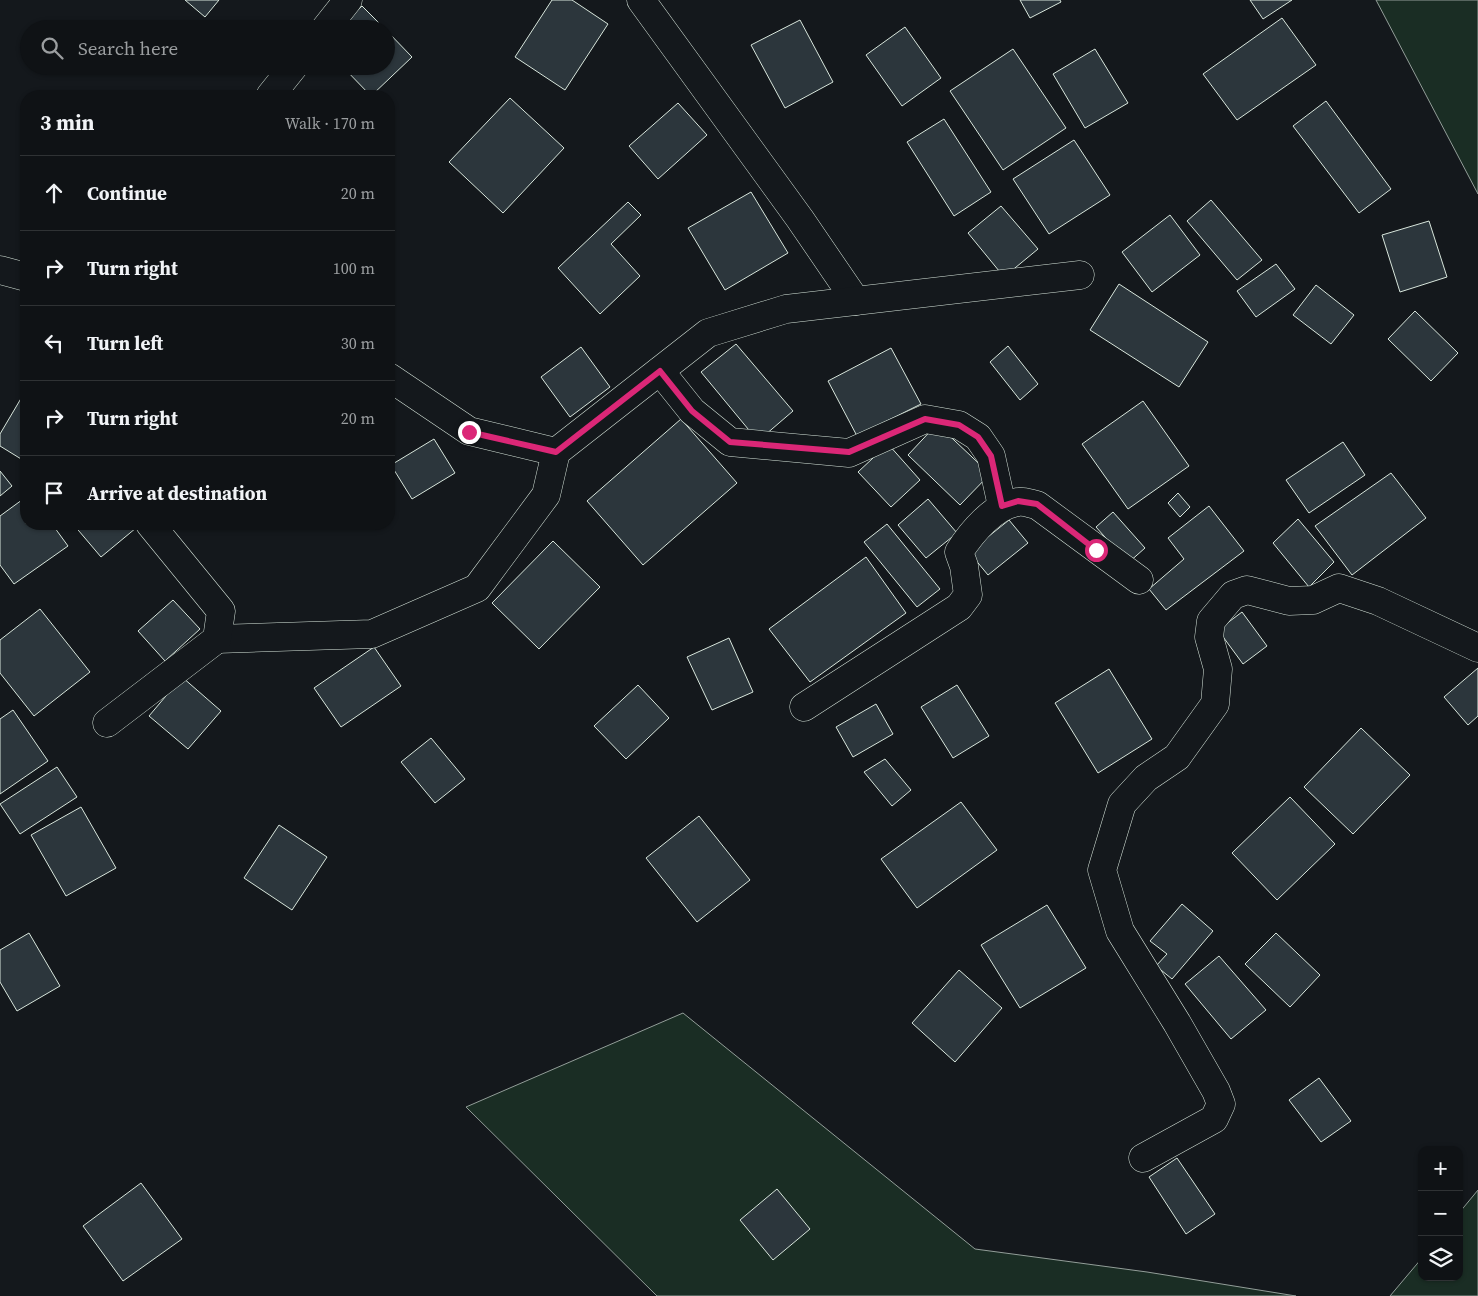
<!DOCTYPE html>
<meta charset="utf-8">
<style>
body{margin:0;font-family:"Source Serif 4",serif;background:#1d2022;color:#f1f3f6}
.controls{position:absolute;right:15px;bottom:15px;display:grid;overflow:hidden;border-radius:10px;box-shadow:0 1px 4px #0004}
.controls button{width:45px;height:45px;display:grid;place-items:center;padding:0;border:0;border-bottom:1px solid #2f3234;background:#0f1215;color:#f1f3f6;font:25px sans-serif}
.stop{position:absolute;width:15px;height:15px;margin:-11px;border:4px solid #db2777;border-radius:50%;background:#fff}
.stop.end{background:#db2777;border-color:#fff;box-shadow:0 1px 5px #0008}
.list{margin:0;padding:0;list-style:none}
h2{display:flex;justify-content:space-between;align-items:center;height:65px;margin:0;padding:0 20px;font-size:21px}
h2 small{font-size:16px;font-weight:400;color:#9b9ea0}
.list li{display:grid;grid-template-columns:32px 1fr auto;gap:15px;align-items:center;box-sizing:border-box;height:75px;padding:0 20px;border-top:1px solid #2f3234}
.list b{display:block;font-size:19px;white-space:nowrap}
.list em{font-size:16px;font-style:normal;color:#9b9ea0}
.icon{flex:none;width:28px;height:28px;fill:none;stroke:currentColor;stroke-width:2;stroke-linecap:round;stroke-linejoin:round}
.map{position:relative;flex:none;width:1478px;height:1296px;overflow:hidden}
.search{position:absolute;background:#0f1215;box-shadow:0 1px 4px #0004;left:20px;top:20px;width:375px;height:55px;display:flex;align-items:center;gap:12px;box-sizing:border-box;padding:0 18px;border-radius:28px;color:#9b9ea0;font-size:19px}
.panel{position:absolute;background:#0f1215;box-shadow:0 1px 4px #0004;left:20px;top:90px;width:375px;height:440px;border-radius:20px}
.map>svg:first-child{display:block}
</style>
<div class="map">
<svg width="1478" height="1296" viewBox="0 0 1478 1296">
<rect width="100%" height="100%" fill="#14181c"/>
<g fill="#1a2d24" stroke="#939e99">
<path d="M 1376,0 L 1478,0 L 1478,194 Z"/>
<path d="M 683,1013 L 975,1249 L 1147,1272 L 1296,1296 L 657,1296 L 466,1107 Z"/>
<path d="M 1478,1190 L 1478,1296 L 1390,1296 L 1422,1258 L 1422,1277 L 1459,1277 L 1459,1213 Z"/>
</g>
<g fill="#2c363c" stroke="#d8e6dc">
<path d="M 185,0 L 219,0 L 205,17 Z"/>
<path d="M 552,0 L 572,0 L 608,24 L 565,90 L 515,57 Z"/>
<path d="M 1020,0 L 1060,0 L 1061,2 L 1030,18 Z"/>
<path d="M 1250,0 L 1292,0 L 1263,19 Z"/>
<path d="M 362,6 L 385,29 L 338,29 Z"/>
<path d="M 1282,18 L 1316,65 L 1237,120 L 1203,74 Z"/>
<path d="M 800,20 L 833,82 L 785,108 L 751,45 Z"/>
<path d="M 905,27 L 941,78 L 902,106 L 866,55 Z"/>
<path d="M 386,30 L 412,57 L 371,96 L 342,66 L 386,66 Z"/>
<path d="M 1013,49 L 1066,128 L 1003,170 L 950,91 Z"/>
<path d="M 1095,49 L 1128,103 L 1085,128 L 1053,74 Z"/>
<path d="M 510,98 L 564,148 L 503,213 L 449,162 Z"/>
<path d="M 1326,101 L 1391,189 L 1359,213 L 1293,126 Z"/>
<path d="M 678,103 L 707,135 L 658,179 L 629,146 Z"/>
<path d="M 944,119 L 991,192 L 954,216 L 907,142 Z"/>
<path d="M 1074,140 L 1110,195 L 1049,234 L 1013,179 Z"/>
<path d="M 751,192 L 788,253 L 725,290 L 688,228 Z"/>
<path d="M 1211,200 L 1262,260 L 1237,280 L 1187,221 Z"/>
<path d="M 628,202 L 641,215 L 611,244 L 640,276 L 600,314 L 558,268 Z"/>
<path d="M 1001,206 L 1038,249 L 1004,277 L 968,233 Z"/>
<path d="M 1170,215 L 1200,255 L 1152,292 L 1122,252 Z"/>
<path d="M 1429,221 L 1447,277 L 1400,292 L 1382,235 Z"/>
<path d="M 1276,264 L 1295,289 L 1256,317 L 1237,291 Z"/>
<path d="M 1119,284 L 1208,342 L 1179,387 L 1090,330 Z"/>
<path d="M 1316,285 L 1354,315 L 1331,344 L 1293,315 Z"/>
<path d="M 1415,311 L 1458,353 L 1431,381 L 1388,339 Z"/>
<path d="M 736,344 L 793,411 L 758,441 L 701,372 Z"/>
<path d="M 1008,346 L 1038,384 L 1020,400 L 990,362 Z"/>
<path d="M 581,347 L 610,387 L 570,417 L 541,377 Z"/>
<path d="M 891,348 L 921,404 L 857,436 L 828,381 Z"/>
<path d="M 26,390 L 26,462 L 0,446 L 0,434 Z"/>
<path d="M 1143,401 L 1189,466 L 1128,509 L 1082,444 Z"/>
<path d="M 681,419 L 737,483 L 643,565 L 587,501 Z"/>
<path d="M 937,424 L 990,474 L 960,505 L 908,455 Z"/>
<path d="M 434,439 L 455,473 L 412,499 L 391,465 Z"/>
<path d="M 1343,442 L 1365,475 L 1309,513 L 1286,480 Z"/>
<path d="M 888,444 L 920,480 L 891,507 L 858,472 Z"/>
<path d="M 0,471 L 12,486 L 0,496 Z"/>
<path d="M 1391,473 L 1426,518 L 1352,575 L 1315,526 Z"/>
<path d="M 1178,493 L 1190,507 L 1180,517 L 1168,503 Z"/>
<path d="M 26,497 L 26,524 L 52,524 L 68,546 L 14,584 L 0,565 L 0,516 Z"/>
<path d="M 928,499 L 957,533 L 926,558 L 898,525 Z"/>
<path d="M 1209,506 L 1244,551 L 1166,610 L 1149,589 L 1184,559 L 1168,538 Z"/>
<path d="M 1113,512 L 1145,548 L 1128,563 L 1096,527 Z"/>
<path d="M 1298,519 L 1334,562 L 1309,587 L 1273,543 Z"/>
<path d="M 1009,520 L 1028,543 L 988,575 L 969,552 Z"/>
<path d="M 73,524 L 132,524 L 136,528 L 101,557 Z"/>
<path d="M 887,524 L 940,589 L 917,607 L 864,542 Z"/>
<path d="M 553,541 L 600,587 L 539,649 L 492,603 Z"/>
<path d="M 866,557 L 906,613 L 810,682 L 769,629 Z"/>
<path d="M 173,600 L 200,629 L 165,661 L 138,631 Z"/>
<path d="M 40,609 L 90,672 L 34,716 L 0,673 L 0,640 Z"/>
<path d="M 1242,612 L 1267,646 L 1243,664 L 1218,630 Z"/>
<path d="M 729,638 L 753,692 L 712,710 L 687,657 Z"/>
<path d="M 374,647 L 401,686 L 341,727 L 314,688 Z"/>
<path d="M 1478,668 L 1478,716 L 1468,725 L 1444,697 Z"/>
<path d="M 1109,669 L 1152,739 L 1098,773 L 1055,703 Z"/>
<path d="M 182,677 L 221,711 L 188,749 L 149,716 Z"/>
<path d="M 638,685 L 669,718 L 626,759 L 594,726 Z"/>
<path d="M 957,685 L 989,736 L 953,758 L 921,707 Z"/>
<path d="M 876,704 L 893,734 L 853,757 L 836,727 Z"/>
<path d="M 13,710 L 48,761 L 0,794 L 0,719 Z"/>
<path d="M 1361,728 L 1410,775 L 1353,834 L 1304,787 Z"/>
<path d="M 431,738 L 465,779 L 435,803 L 401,762 Z"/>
<path d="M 885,759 L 911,790 L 892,806 L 864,772 Z"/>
<path d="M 57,767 L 77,797 L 20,834 L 0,804 Z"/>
<path d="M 1290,797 L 1335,844 L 1277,900 L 1232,853 Z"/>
<path d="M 961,802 L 997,850 L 917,908 L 881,859 Z"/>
<path d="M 81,807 L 116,868 L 66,896 L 31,835 Z"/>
<path d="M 699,816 L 750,880 L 697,922 L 646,858 Z"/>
<path d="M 279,825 L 327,857 L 292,910 L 244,878 Z"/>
<path d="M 1182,904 L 1213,931 L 1172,979 L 1156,966 L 1167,954 L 1150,941 Z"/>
<path d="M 1047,905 L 1086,968 L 1020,1008 L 981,945 Z"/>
<path d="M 29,933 L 60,986 L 17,1011 L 0,982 L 0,950 Z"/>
<path d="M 1276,933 L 1320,975 L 1290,1007 L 1245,964 Z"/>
<path d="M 1219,956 L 1266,1010 L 1231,1039 L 1185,984 Z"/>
<path d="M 959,970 L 1002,1008 L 955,1062 L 912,1023 Z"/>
<path d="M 1319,1078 L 1351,1121 L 1321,1142 L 1289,1100 Z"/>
<path d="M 1177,1158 L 1215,1214 L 1186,1234 L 1149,1177 Z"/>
<path d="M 141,1183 L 182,1239 L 123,1281 L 83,1226 Z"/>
<path d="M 777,1189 L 810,1229 L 773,1260 L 740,1220 Z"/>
</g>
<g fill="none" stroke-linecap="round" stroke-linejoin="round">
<defs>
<g id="street">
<path d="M 641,0 L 800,219 L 856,301"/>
<path d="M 325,29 L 348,0"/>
<path d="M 270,96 L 294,66"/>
<path d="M 0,270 L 26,277"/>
<path d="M 660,371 L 692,411 L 730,442 L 849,453 L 925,419 L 959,425 L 978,437 L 991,456 L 1002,506"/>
<path d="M 389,377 L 469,431 L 556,452"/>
<path d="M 217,639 L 372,634 L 477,588 L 546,495 L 556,452 L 708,333 L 786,309 L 1080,275"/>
<path d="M 804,707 L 959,607 L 968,595 L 964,566 L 959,552 C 971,533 994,505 1018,502 C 1024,501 1031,504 1037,505 L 1139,580"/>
<path d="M 107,723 L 217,639 L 221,611 L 150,524"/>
<path d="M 1143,1158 L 1214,1119 L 1221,1104 L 1216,1091 L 1177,1023 L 1120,931 L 1102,870 L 1122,804 L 1146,778 L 1177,757 L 1215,704 L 1218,669 L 1209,637 L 1211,621 L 1233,595 L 1247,590 L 1289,601 L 1313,600 L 1339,588 L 1378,601 L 1478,648"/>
</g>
</defs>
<use href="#street" stroke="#d8e6dc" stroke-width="29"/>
<use href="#street" stroke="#14181c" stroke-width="28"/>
</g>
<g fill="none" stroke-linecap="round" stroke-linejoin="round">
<path stroke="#db2777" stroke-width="6" d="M 469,432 L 556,452 L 660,371 L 692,411 L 730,442 L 849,452 L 925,419 L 959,425 L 978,437 L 991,456 L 1002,506 L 1018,501 L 1037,504 L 1096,550"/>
</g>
</svg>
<div class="controls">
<button>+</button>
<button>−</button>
<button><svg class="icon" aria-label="layers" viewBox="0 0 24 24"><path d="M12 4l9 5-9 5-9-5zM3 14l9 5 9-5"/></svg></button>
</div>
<div class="stop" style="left:1096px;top:550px"></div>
<div class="stop end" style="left:469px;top:432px"></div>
<div class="search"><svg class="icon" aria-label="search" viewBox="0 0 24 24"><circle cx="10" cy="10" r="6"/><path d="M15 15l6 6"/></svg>Search here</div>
<section class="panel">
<h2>3 min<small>Walk · 170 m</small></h2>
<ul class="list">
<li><svg class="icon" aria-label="ahead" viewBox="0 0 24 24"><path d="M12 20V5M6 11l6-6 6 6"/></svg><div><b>Continue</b></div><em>20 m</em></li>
<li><svg class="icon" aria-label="right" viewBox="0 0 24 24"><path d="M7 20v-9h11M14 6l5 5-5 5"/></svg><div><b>Turn right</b></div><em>100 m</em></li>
<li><svg class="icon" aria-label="left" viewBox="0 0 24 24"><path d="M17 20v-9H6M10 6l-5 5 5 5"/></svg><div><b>Turn left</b></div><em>30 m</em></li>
<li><svg class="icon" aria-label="right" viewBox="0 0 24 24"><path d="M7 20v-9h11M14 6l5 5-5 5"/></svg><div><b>Turn right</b></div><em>20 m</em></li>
<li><svg class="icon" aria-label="arrive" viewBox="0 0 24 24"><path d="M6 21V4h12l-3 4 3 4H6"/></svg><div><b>Arrive at destination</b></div></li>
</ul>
</section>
</div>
